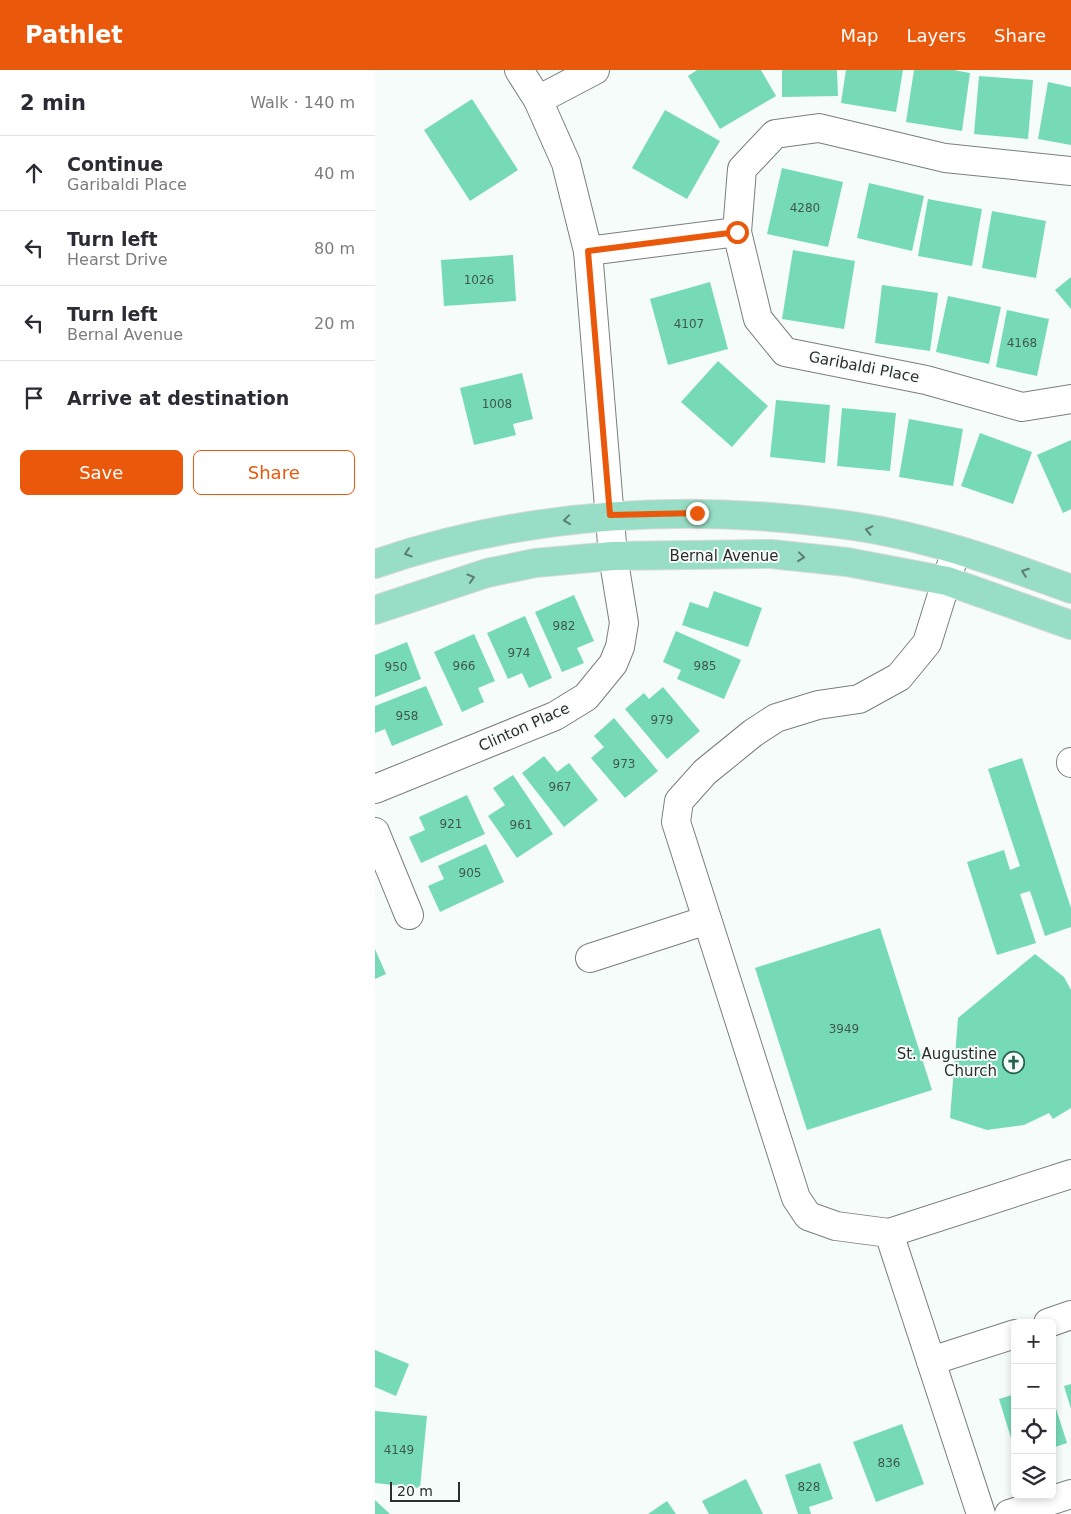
<!DOCTYPE html>
<meta charset="utf-8">
<style>
body{margin:0;font-family:"DejaVu Sans",sans-serif;background:#f7f7f7;color:#2b2b33}
.controls{position:absolute;right:15px;bottom:15px;display:grid;overflow:hidden;border-radius:8px;box-shadow:0 2px 8px #0003}
.controls button{width:45px;height:45px;display:grid;place-items:center;padding:0;border:0;border-bottom:1px solid #e1e1e2;background:#fff;color:#2b2b33;font:25px sans-serif}
.scale{position:absolute;left:15px;bottom:12px;width:70px;box-sizing:border-box;padding-left:5px;border:2px solid #2c2e2d;border-top:0;font-size:14px;line-height:18px;white-space:nowrap;color:#2c2e2d;-webkit-text-stroke:4px #f6fcfa;paint-order:stroke}
.stop{position:absolute;width:15px;height:15px;margin:-11px;border:4px solid #ea580c;border-radius:50%;background:#fff}
.stop.end{background:#ea580c;border-color:#fff;box-shadow:0 1px 5px #0008}
.list{margin:0;padding:0;list-style:none}
h2{display:flex;justify-content:space-between;align-items:center;height:65px;margin:0;padding:0 20px;font-size:21px}
h2 small{font-size:16px;font-weight:400;color:#7c7c81}
.list li{display:grid;grid-template-columns:32px 1fr auto;gap:15px;align-items:center;box-sizing:border-box;height:75px;padding:0 20px;border-top:1px solid #e1e1e2}
.list b{display:block;font-size:19px;white-space:nowrap}
.list p{margin:0;font-size:16px;white-space:nowrap;color:#7c7c81}
.list em{font-size:16px;font-style:normal;color:#7c7c81}
.actions{display:flex;gap:10px;padding:15px 20px}
.actions a{flex:1;padding:11px 0;border:1px solid #ea580c;border-radius:8px;text-align:center;font-size:18px;color:#ea580c}
.actions .main{background:#ea580c;color:#fff}
.icon{flex:none;width:28px;height:28px;fill:none;stroke:currentColor;stroke-width:2;stroke-linecap:round;stroke-linejoin:round}
.map{position:relative;flex:none;width:696px;height:1444px;overflow:hidden}
header{display:flex;align-items:center;gap:30px;box-sizing:border-box;height:70px;padding:0 25px;background:#ea580c;color:#fff}
header strong{font-size:24px}
nav{display:flex;gap:28px;margin-inline-start:auto;font-size:18px}
main{display:flex}
aside{flex:1;background:#fff}
.map>svg:first-child{display:block}
</style>
<header>
<strong>Pathlet</strong>
<nav><a>Map</a><a>Layers</a><a>Share</a></nav>
</header>
<main>
<aside>
<h2>2 min<small>Walk · 140 m</small></h2>
<ul class="list">
<li><svg class="icon" aria-label="ahead" viewBox="0 0 24 24"><path d="M12 20V5M6 11l6-6 6 6"/></svg><div><b>Continue</b><p>Garibaldi Place</p></div><em>40 m</em></li>
<li><svg class="icon" aria-label="left" viewBox="0 0 24 24"><path d="M17 20v-9H6M10 6l-5 5 5 5"/></svg><div><b>Turn left</b><p>Hearst Drive</p></div><em>80 m</em></li>
<li><svg class="icon" aria-label="left" viewBox="0 0 24 24"><path d="M17 20v-9H6M10 6l-5 5 5 5"/></svg><div><b>Turn left</b><p>Bernal Avenue</p></div><em>20 m</em></li>
<li><svg class="icon" aria-label="arrive" viewBox="0 0 24 24"><path d="M6 21V4h12l-3 4 3 4H6"/></svg><div><b>Arrive at destination</b></div></li>
</ul>
<div class="actions"><a class="main">Save</a><a>Share</a></div>
</aside>
<div class="map">
<svg width="696" height="1444" viewBox="0 0 696 1444">
<rect width="100%" height="100%" fill="#f6fcfa"/>
<g fill="#77dab7">
<path d="M 322,0 L 386,0 L 401,26 L 345,59 L 313,6 Z"/>
<path d="M 407,0 L 462,0 L 463,26 L 407,27 Z"/>
<path d="M 471,0 L 528,0 L 521,42 L 466,33 Z"/>
<path d="M 539,0 L 579,0 L 595,3 L 587,61 L 531,52 Z"/>
<path d="M 604,6 L 658,10 L 653,69 L 599,64 Z"/>
<path d="M 673,12 L 696,17 L 696,75 L 663,69 Z"/>
<path d="M 97,29 L 143,100 L 95,131 L 49,60 Z"/>
<path d="M 290,40 L 345,71 L 312,129 L 257,98 Z"/>
<path d="M 407,98 L 468,112 L 453,177 L 392,164 Z"/>
<path d="M 494,113 L 549,126 L 537,181 L 482,168 Z"/>
<path d="M 553,129 L 607,139 L 597,196 L 543,186 Z"/>
<path d="M 617,141 L 671,151 L 661,208 L 607,198 Z"/>
<path d="M 418,180 L 480,191 L 469,259 L 407,249 Z"/>
<path d="M 138,185 L 141,231 L 69,236 L 66,190 Z"/>
<path d="M 696,207 L 696,239 L 680,220 Z"/>
<path d="M 335,212 L 353,279 L 293,295 L 275,229 Z"/>
<path d="M 507,215 L 563,223 L 555,281 L 500,273 Z"/>
<path d="M 573,226 L 626,237 L 614,294 L 561,282 Z"/>
<path d="M 632,240 L 674,249 L 662,306 L 621,297 Z"/>
<path d="M 343,291 L 393,336 L 357,377 L 306,332 Z"/>
<path d="M 147,303 L 158,349 L 138,354 L 141,365 L 99,375 L 85,318 Z"/>
<path d="M 401,330 L 455,335 L 450,393 L 395,387 Z"/>
<path d="M 467,338 L 521,343 L 515,401 L 462,396 Z"/>
<path d="M 534,349 L 588,359 L 578,416 L 524,407 Z"/>
<path d="M 605,363 L 657,382 L 638,434 L 586,416 Z"/>
<path d="M 696,370 L 696,439 L 688,443 L 662,385 Z"/>
<path d="M 339,521 L 387,538 L 373,577 L 307,555 L 315,532 L 333,538 Z"/>
<path d="M 199,525 L 219,571 L 202,578 L 209,593 L 187,602 L 160,542 Z"/>
<path d="M 150,546 L 177,608 L 154,618 L 147,603 L 133,609 L 112,563 Z"/>
<path d="M 301,561 L 366,590 L 349,629 L 302,609 L 306,600 L 288,592 Z"/>
<path d="M 99,564 L 120,611 L 103,618 L 109,632 L 87,642 L 59,582 Z"/>
<path d="M 32,572 L 46,609 L 0,627 L 0,585 Z"/>
<path d="M 51,616 L 68,655 L 17,676 L 10,659 L 0,663 L 0,636 Z"/>
<path d="M 288,617 L 325,661 L 292,689 L 250,639 L 269,623 L 274,629 Z"/>
<path d="M 239,648 L 283,701 L 250,728 L 216,688 L 229,677 L 219,666 Z"/>
<path d="M 169,686 L 182,702 L 194,693 L 223,730 L 189,757 L 147,703 Z"/>
<path d="M 647,688 L 696,838 L 696,857 L 670,866 L 655,821 L 645,824 L 661,873 L 622,885 L 592,792 L 629,780 L 635,800 L 645,796 L 613,699 Z"/>
<path d="M 138,705 L 178,764 L 142,788 L 113,746 L 130,735 L 118,718 Z"/>
<path d="M 92,725 L 110,764 L 46,793 L 34,767 L 50,760 L 44,747 Z"/>
<path d="M 111,774 L 129,812 L 65,842 L 53,816 L 69,809 L 63,796 Z"/>
<path d="M 505,858 L 557,1020 L 432,1060 L 380,898 Z"/>
<path d="M 0,879 L 11,904 L 0,909 Z"/>
<path d="M 660,884 L 689,907 L 696,920 L 696,1038 L 678,1049 L 674,1043 L 649,1055 L 612,1060 L 575,1048 L 583,948 Z"/>
<path d="M 0,1280 L 34,1294 L 21,1326 L 0,1317 Z"/>
<path d="M 696,1314 L 696,1339 L 689,1316 Z"/>
<path d="M 640,1324 L 640,1378 L 639,1378 L 624,1329 Z"/>
<path d="M 677,1326 L 692,1373 L 677,1378 Z"/>
<path d="M 0,1341 L 52,1346 L 45,1418 L 0,1413 Z"/>
<path d="M 527,1354 L 549,1414 L 501,1432 L 478,1372 Z"/>
<path d="M 445,1393 L 458,1429 L 434,1437 L 436,1444 L 423,1444 L 410,1405 Z"/>
<path d="M 371,1409 L 388,1444 L 334,1444 L 327,1431 Z"/>
<path d="M 0,1430 L 15,1444 L 0,1444 Z"/>
<path d="M 292,1431 L 301,1444 L 273,1444 Z"/>
</g>
<g fill="none" stroke-linecap="round" stroke-linejoin="round">
<defs>
<g id="minor">
<path d="M 163,30 L 220,0"/>
<path d="M 696,101 L 570,88 L 444,58 L 400,64 L 367,99 L 362,162 L 383,249 L 410,282 L 551,310 L 647,337 L 696,329"/>
<path d="M 213,181 L 362,162"/>
<path d="M 581,480 L 552,573 L 524,607 L 484,629 L 443,635 L 401,648 L 378,663 L 330,702 L 304,731 L 301,752 L 421,1128 L 433,1146 L 461,1156 L 514,1163 L 696,1104"/>
<path d="M 696,692 L 696,693"/>
<path d="M 0,719 L 180,646 L 211,627 L 238,594 L 245,577 L 249,553 L 238,486 L 213,181 L 191,93 L 163,30 L 144,0"/>
<path d="M 0,762 L 34,845"/>
<path d="M 215,888 L 332,850"/>
<path d="M 514,1163 L 606,1444"/>
<path d="M 673,1253 L 696,1245"/>
<path d="M 556,1291 L 640,1264"/>
<path d="M 634,1444 L 696,1424"/>
</g>
<g id="major">
<path d="M 0,494 C 153,441 318,433 478,456 C 553,467 626,493 696,519"/>
<path d="M 0,540 L 112,503 L 160,493 L 238,486 L 396,484 L 472,492 L 572,511 L 696,555"/>
</g>
</defs>
<use href="#minor" stroke="#7a7f7d" stroke-width="30"/>
<use href="#major" stroke="#d9d9d9" stroke-width="30"/>
<use href="#minor" stroke="#fff" stroke-width="28"/>
<use href="#major" stroke="#98ddc5" stroke-width="28"/>
</g>
<defs><path id="oneway-chevron" d="M-2-3.5L2.5 0L-2 3.5" fill="none" stroke-width="1.6" stroke-linecap="round" stroke-linejoin="round" transform="scale(1.25)"/></defs>
<g stroke="#5d7d71">
<use href="#oneway-chevron" transform="translate(192 450) rotate(173)"/>
<use href="#oneway-chevron" transform="translate(494 460) rotate(-167)"/>
<use href="#oneway-chevron" transform="translate(33 483) rotate(162)"/>
<use href="#oneway-chevron" transform="translate(426 487) rotate(6)"/>
<use href="#oneway-chevron" transform="translate(650 502) rotate(-160)"/>
<use href="#oneway-chevron" transform="translate(96 508) rotate(-17)"/>
</g>
<g fill="none" stroke-linecap="round" stroke-linejoin="round">
<path stroke="#ea580c" stroke-width="6" d="M 322,443 L 235,445 L 213,181 L 362,162"/>
</g>
<defs>
<symbol id="church-ring" viewBox="-11 -11 22 22"><circle r="9.5" fill="#f6fcfa" stroke="#26634f" stroke-width="1.5"/><path d="M-1.2-6h2.4v3.5h3.3v2.4h-3.3V6h-2.4V-.1h-3.3v-2.4h3.3Z" fill="#26634f"/></symbol>
</defs>
<g fill-rule="evenodd">
<use href="#church-ring" x="626" y="980" width="25" height="25"/>
</g>
<g text-anchor="middle" dominant-baseline="central" stroke-width="4" stroke-linejoin="round" paint-order="stroke">
<g font-size="12" fill="#3f5950">
<text x="430" y="138">4280</text>
<text x="104" y="210">1026</text>
<text x="314" y="254">4107</text>
<text x="647" y="273">4168</text>
<text x="122" y="334">1008</text>
<text x="189" y="556">982</text>
<text x="144" y="583">974</text>
<text x="89" y="596">966</text>
<text x="330" y="596">985</text>
<text x="21" y="597">950</text>
<text x="32" y="646">958</text>
<text x="287" y="650">979</text>
<text x="249" y="694">973</text>
<text x="185" y="717">967</text>
<text x="76" y="754">921</text>
<text x="146" y="755">961</text>
<text x="95" y="803">905</text>
<text x="469" y="959">3949</text>
<text x="24" y="1380">4149</text>
<text x="514" y="1393">836</text>
<text x="434" y="1417">828</text>
</g>
<g font-size="15" fill="#2c2e2d" stroke="#f6fcfa">
<text transform="translate(489 297) rotate(11)">Garibaldi Place</text>
<text x="349" y="486">Bernal Avenue</text>
<text transform="translate(149 657) rotate(-24)">Clinton Place</text>
</g>
<g font-size="15" fill="#2c2e2d" stroke="#f6fcfa" text-anchor="end">
<text x="622" y="984">St. Augustine<tspan x="622" dy="17">Church</tspan></text>
</g>
</g>
</svg>
<div class="controls">
<button>+</button>
<button>−</button>
<button><svg class="icon" aria-label="locate" viewBox="0 0 24 24"><circle cx="12" cy="12" r="6"/><path d="M12 2v4M12 18v4M2 12h4M18 12h4"/></svg></button>
<button><svg class="icon" aria-label="layers" viewBox="0 0 24 24"><path d="M12 4l9 5-9 5-9-5zM3 14l9 5 9-5"/></svg></button>
</div>
<div class="scale">20 m</div>
<div class="stop" style="left:362px;top:162px"></div>
<div class="stop end" style="left:322px;top:443px"></div>
</div>
</main>
